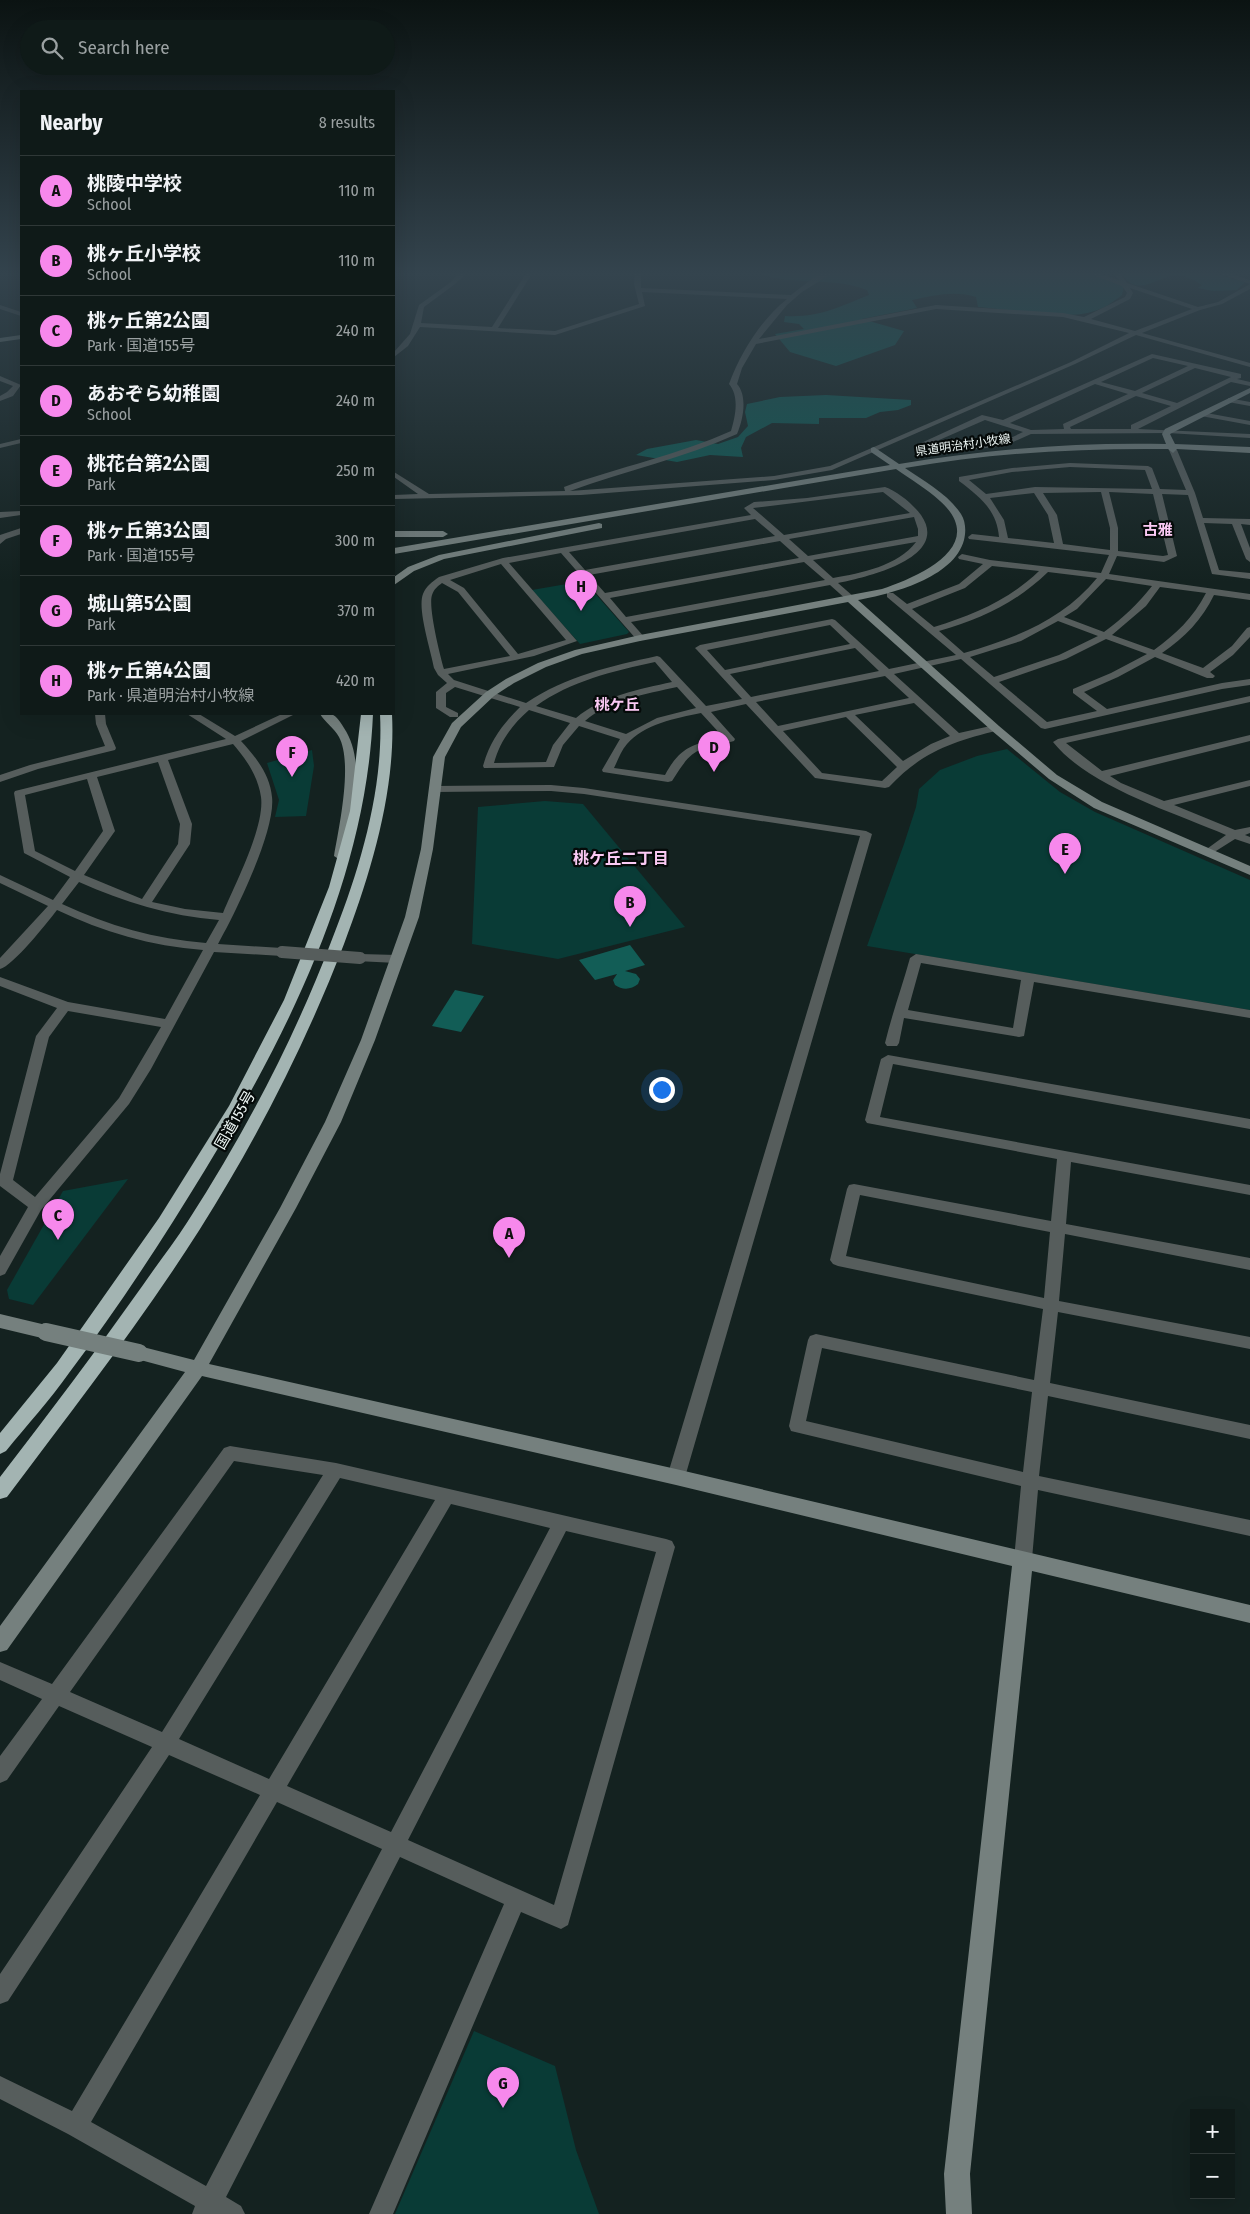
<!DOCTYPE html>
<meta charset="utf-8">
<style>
body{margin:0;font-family:"Fira Sans Condensed","Noto Sans JP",sans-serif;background:#182321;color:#f1f3f6}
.controls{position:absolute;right:15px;bottom:15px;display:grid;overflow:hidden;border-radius:0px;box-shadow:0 5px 20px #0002}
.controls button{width:45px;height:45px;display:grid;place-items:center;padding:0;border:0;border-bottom:1px solid #2f3837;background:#0f1a18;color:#f1f3f6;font:25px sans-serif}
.you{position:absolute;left:661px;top:1089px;width:18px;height:18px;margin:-12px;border:4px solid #fff;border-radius:50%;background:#1a73e8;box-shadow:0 0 0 8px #1a73e833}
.badge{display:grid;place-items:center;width:32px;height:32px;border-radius:50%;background:#f788ec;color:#111;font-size:16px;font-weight:700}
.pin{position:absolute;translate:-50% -41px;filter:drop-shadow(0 1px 2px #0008)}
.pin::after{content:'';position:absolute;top:26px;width:18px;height:15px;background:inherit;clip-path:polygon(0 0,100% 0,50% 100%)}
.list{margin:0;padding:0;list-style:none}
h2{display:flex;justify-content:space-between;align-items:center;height:65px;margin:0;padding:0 20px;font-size:21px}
h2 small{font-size:16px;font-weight:400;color:#9ba1a2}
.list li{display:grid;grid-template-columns:32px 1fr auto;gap:15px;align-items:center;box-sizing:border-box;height:70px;padding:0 20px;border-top:1px solid #2f3837}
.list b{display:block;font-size:19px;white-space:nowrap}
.list p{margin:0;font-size:16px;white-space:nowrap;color:#9ba1a2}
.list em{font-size:16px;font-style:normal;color:#9ba1a2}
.icon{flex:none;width:28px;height:28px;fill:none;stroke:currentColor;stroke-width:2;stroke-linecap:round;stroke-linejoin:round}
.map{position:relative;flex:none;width:1250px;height:2214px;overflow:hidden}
.search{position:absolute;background:#0f1a18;box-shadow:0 5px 20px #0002;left:20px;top:20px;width:375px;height:55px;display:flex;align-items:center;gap:12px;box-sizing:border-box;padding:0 18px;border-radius:28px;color:#9ba1a2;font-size:19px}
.panel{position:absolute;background:#0f1a18;box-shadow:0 5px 20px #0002;left:20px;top:90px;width:375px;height:625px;border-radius:0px}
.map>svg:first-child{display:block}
</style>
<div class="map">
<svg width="1250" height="2214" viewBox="0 0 1250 2214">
<rect width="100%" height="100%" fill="#142220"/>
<g fill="#093b36">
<path d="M 584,581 L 629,632 L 627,634 L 580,644 L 532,590 Z"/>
<path d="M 1007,749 L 1060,792 L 1095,812 L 1250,880 L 1250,1010 L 867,946 L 904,844 L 916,807 L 919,789 L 940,770 L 977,756 Z"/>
<path d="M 312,750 L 314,766 L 306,816 L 275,817 L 279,800 L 267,763 Z"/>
<path d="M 545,801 L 583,804 L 685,927 L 558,959 L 472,944 L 478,807 Z"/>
<path d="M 128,1179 L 33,1305 L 9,1299 L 7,1290 L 63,1191 Z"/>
<path d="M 474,2031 L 555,2066 L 576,2150 L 599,2214 L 395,2214 Z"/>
</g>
<g fill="#0c5a53">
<path d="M 755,272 L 1084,272 L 1124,286 L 1122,295 C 1112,303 1103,309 1091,312 C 1067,320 1006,309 978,307 L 976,297 C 954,290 933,296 912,300 L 917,308 L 862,319 L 904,331 L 895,345 L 836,366 L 790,352 L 775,334 L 804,329 L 799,324 L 784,322 L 785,316 C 818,318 839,307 869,295 L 867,290 C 831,276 791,287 755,272 Z"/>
<path d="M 1125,272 L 1207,272 L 1245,282 L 1237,290 L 1213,291 L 1198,288 L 1202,285 C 1196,281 1187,276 1180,275 C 1160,273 1139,299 1124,276 Z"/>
<path d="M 826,395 L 911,400 L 911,405 L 898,410 L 880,412 L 866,418 L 819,418 L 819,424 L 772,423 L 746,437 L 741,448 L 743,457 L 710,455 L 677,462 L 636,455 L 647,449 L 696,440 L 718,444 L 738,437 L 748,426 L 745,412 L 747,404 L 780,397 Z"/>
</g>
<g fill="#125d56">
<path d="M 630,945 L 645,965 L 625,971 L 636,974 L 640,979 L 638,984 C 631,990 622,990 615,985 L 613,980 L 617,974 L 595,980 L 579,960 Z"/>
<path d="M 455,990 L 484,996 L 461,1032 L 432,1026 Z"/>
</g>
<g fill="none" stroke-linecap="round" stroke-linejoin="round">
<g fill="#565d5c" fill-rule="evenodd">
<path d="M 460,272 L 467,272 L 455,284 L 424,307 L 421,323 L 492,327 L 527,272 L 533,272 L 498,328 L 555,331 L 639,304 L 634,284 L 635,272 L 641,272 L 641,288 L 791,295 L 813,278 L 826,272 L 834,272 L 802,292 L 787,305 L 759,339 L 936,305 L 1063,313 L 1084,317 L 1125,297 L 1127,293 L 1122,286 L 1085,272 L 1095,272 L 1119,280 L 1116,276 L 1117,272 L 1123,272 L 1122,276 L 1127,283 L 1198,307 L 1218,302 L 1250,284 L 1250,289 L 1222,304 L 1200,310 L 1142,333 L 1250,363 L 1250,367 L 1136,335 L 1075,364 L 832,470 L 774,480 L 581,495 L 394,499 L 394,495 L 418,494 L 394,477 L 394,472 L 429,494 L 565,491 L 564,487 C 619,467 678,455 731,431 C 735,417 740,397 729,384 C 741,352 760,321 787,299 L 642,292 L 645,306 L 555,335 L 420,327 L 408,346 L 394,357 L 394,352 L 410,334 L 419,305 L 451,282 ZM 1130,288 L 1192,309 L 1135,331 L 1091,319 L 1130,299 L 1133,293 ZM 936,309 L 1063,317 L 1129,333 L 1071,362 L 830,466 L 774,476 L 570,491 C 625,471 684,458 737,434 C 743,420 748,396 737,384 L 742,368 L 756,344 Z"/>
<path d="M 1214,272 L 1225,272 L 1250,280 L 1250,284 Z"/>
<path d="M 0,305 L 21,312 L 21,316 L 0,309 Z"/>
<path d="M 1152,354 L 1241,374 L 1241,378 L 1237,379 L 1250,382 L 1250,386 L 1231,382 L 1138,429 L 1250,434 L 1250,438 L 1168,433 L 1031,434 L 1004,446 L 941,453 L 919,444 L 982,415 L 1003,420 ZM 1153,358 L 1188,366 L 1135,391 L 1101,382 ZM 1195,368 L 1231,377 L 1177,403 L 1142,393 ZM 1095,384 L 1128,394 L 1063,424 L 1064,429 L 1031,430 L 1010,423 ZM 1136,396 L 1171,406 L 1131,425 L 1131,429 L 1071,429 L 1070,427 ZM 985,420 L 1023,432 L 1002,442 L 942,449 L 930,444 Z"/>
<path d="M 0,376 L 21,385 L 13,396 L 0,401 L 0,396 L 7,392 L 13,386 L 0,381 Z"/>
<path d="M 1228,398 L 1250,402 L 1250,406 L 1228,402 Z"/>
<path d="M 1201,412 L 1250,421 L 1250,425 L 1201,416 Z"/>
<path d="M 21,439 L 21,443 L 0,448 L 0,444 Z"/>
<path d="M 1170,448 L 1177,450 L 1195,493 L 1203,518 L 1250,519 L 1250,525 L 1241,524 L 1250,548 L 1250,562 L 1246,559 L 1232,524 L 1204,523 L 1219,570 L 1250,573 L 1250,579 L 1212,574 L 1188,495 L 1162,494 L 1177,556 L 1164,562 L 1117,556 L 1109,574 L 1250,594 L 1250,600 L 1214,595 C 1202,620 1185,637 1162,653 L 1203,668 L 1232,646 L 1247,628 L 1250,627 L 1250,637 L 1233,655 L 1210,672 L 1215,676 L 1213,678 L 1207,678 L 1155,657 L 1118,677 L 1084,692 L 1107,709 L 1222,683 L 1250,679 L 1250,685 L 1222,689 L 1045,729 L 1041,728 L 961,659 L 894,674 L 959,733 L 995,725 L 1000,728 L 999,730 C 952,742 923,751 889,787 L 885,788 L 815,778 L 746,704 L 711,712 L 735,739 L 734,741 C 695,751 694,746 672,781 L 668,782 L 603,772 L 602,770 L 620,739 L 579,726 L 563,745 L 554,767 L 484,768 L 483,766 C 490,741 502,725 520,707 L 455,687 L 446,693 L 446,707 L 458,713 L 458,717 L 450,717 L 436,708 L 436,692 L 447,683 L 438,675 L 434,668 C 431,651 417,609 423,594 C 426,586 432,582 439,577 L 503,558 L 751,515 L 744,508 L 754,502 L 807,498 L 885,487 C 897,491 913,504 921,515 C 951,558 866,577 838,583 L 854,597 L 854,601 L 848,601 L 830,585 L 631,622 L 645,638 L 640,641 L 637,640 L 561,553 L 509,563 L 577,641 L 534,656 L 448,674 L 454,680 L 526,703 C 566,676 611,666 657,656 L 660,657 L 706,706 L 742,699 L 697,650 L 695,648 L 700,645 L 832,619 L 835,620 L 889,669 L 956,655 L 887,597 L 887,593 L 893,593 L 907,604 L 959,584 L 983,564 L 959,559 L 958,557 L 962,554 L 990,560 L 1101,573 L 1109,555 L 969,539 L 968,537 L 972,534 L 999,537 C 997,510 979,496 959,481 L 959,477 L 1012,468 L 1070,463 L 1148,466 L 1152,468 L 1160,489 L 1186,490 L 1169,450 ZM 1070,467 L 1145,470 L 1152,489 L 1035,487 L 986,494 L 969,480 L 1012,472 ZM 883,492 L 910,513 L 784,535 L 753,508 ZM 1101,492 L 1110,528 L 1110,550 L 1063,544 L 1057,515 L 1043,493 ZM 1109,492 L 1153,494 L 1168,555 L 1163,556 L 1118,551 L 1118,528 ZM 1034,493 L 1048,515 L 1054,543 L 1008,538 L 1004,520 L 990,498 ZM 914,517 L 918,529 L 918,536 L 808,556 L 789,539 ZM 755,519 L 775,536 L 585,570 L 569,552 ZM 780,541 L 799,558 L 605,593 L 589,575 ZM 916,542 C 898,566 861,573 833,578 L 813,560 ZM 804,562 L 825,580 L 626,617 L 610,598 ZM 501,564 L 566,640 L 518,654 L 464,588 L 450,580 ZM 992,566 L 1039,571 C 1009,600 973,615 934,627 L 912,609 L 965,588 ZM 1048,572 L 1097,578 C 1064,619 1014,639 964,653 L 939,631 C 981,619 1016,603 1048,572 ZM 1106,579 L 1152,586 C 1138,604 1123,618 1104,632 L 1064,617 L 1077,609 ZM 442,583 L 458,592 L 510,656 L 444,669 C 440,655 428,607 432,595 C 434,589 438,586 442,583 ZM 1160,587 L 1206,593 C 1193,618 1176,634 1154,650 L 1112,635 L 1146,606 ZM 1058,621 L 1098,636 L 1059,655 L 994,677 L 970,657 L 1021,641 ZM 830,625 L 850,644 L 725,670 L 707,650 ZM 1106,639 L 1147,654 L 1111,673 L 1073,689 L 1073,693 L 1097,711 L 1047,722 L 999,682 L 1066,659 ZM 855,648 L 879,671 L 751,697 L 730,674 ZM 655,662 L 672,682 C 640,689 602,696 576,718 L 536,706 C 571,681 613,671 655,662 ZM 885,676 L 909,698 L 778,726 L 756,702 ZM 677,687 L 696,708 L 657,718 L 626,734 L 585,721 C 609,700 646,694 677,687 ZM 914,703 L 950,736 L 931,744 L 903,761 L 855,715 ZM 529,710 L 570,723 L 553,745 L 546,762 L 494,763 C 500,741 512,725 529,710 ZM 701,713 L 723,737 C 693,744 680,747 665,775 L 614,768 C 618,760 621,751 627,744 C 644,724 676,718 701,713 ZM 846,717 L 897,767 L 882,781 L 822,773 L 783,731 Z"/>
<path d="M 21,511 L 21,515 L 0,518 L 0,512 Z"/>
<path d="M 21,528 L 21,534 L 6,539 L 0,544 L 0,535 Z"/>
<path d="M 1250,696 L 1250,702 L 1066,743 L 1102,771 L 1250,735 L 1250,741 L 1110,776 L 1121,783 L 1164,801 L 1250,780 L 1250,786 L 1174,805 L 1235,830 L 1250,827 L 1250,833 L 1245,835 L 1250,837 L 1250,844 L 1235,839 L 1208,856 L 1202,853 L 1204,851 L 1226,835 C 1173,812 1089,787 1053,742 L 1058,739 Z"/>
<path d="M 95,714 L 105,714 L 106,724 L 116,748 L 115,750 L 38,769 L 0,782 L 0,775 L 30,765 L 105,746 L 96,724 Z"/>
<path d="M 187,714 L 199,714 L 235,736 L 282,714 L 295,714 L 241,741 C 256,757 270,775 272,797 C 276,830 235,914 218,944 L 282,948 L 288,952 L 282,956 L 214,952 L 151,1069 L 129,1104 L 41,1210 L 5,1274 L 0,1276 L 0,1256 L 28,1207 L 0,1186 L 0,1174 L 36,1036 L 57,1008 L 0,986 L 0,977 L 68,1002 L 165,1019 L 203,950 C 151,946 103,932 57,910 C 47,923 13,966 0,969 L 0,958 L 48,906 L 0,883 L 0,875 L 53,900 L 70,877 L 24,853 L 14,793 L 15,791 L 226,739 ZM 233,744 C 246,759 258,776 261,797 C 265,827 235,884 223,913 L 185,909 L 152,902 L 190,844 L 192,824 L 168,760 ZM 158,762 L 180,824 L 178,844 L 142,899 L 84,875 L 115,831 L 97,777 ZM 87,779 L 103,831 L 75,871 L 35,851 L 25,795 ZM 79,882 C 124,902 169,916 219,920 L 206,943 C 155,939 109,926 62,904 ZM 68,1011 L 161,1027 L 119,1098 L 35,1197 L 13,1180 L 49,1037 Z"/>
<path d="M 551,785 L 584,788 L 866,831 L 872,834 L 685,1477 L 682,1482 L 676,1484 L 670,1482 L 667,1477 L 860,836 L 584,794 L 551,791 L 435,792 L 430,789 L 435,786 Z"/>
<path d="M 360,954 L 397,955 L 403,959 L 397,963 L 356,961 L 354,958 L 356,955 Z"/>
<path d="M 916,954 L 1250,1010 L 1250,1018 L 1034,982 L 1024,1036 L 1019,1037 L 904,1018 L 899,1043 L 897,1046 L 887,1046 L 885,1043 C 892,1014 902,987 910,958 ZM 921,963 L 1021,980 L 1013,1028 L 908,1010 Z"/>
<path d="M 888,1055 L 1250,1119 L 1250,1129 L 893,1064 L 880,1117 L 1250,1185 L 1250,1195 L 1071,1162 L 1066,1224 L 1250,1258 L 1250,1270 L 1065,1234 L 1059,1301 L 1250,1337 L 1250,1349 L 1058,1312 L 1050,1383 L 1250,1425 L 1250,1439 L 1048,1396 L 1039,1476 L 1250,1520 L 1250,1536 L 1038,1490 L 1032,1559 L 1029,1565 L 1023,1567 L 1017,1565 L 1014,1559 L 1021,1486 L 791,1431 L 789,1426 L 808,1340 L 810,1336 L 816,1334 L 1034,1380 L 1043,1309 L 838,1266 L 833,1264 L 830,1260 L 847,1189 L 849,1185 L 854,1184 L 1051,1221 L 1057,1159 L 867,1123 L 865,1120 L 881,1059 ZM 860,1195 L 1050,1232 L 1044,1298 L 846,1256 ZM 822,1348 L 1032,1392 L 1023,1472 L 806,1421 Z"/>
<path d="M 230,1446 L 336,1463 L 666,1539 L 672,1541 L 675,1547 L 568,1925 L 561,1929 L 521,1912 L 393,2214 L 369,2214 L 504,1904 L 400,1857 L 226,2197 L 241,2206 L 245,2214 L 192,2214 L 195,2206 L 68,2134 L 0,2099 L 0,2076 L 72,2111 L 260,1795 L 169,1755 L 8,2001 L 0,2004 L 0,1974 L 152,1747 L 59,1706 L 7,1780 L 0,1783 L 0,1756 L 42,1699 L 0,1680 L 0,1662 L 52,1684 L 224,1448 ZM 234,1461 L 323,1475 L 162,1732 L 70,1692 ZM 340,1478 L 435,1500 L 269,1779 L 179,1739 ZM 451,1504 L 550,1528 L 391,1832 L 287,1786 ZM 566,1531 L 656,1552 L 554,1905 L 408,1840 ZM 277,1802 L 382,1849 L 206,2186 L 91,2122 Z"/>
</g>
<g fill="#75807e" fill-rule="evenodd">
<path d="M 21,335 L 21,339 L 0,342 L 0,338 Z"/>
<path d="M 1250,388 L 1250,393 L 1170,434 L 1175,444 L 1250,447 L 1250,453 L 1177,449 L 1173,453 L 1168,449 C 1080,448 992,453 905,468 C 925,482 948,494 961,514 C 966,522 966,532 964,540 C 954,578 891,594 858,600 L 999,726 L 1057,775 L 1102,802 L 1250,866 L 1250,875 L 1094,808 L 1049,779 L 991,730 L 848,602 L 640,641 L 582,654 L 546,667 L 514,683 L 494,696 L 461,727 L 445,757 L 433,849 L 419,917 L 375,1040 L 341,1122 L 296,1208 L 209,1364 L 676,1469 L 1250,1605 L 1250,1623 L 1032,1571 L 970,2174 L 972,2214 L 946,2214 L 944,2174 L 1012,1566 L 676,1485 L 202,1376 L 7,1650 L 0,1652 L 0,1626 L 185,1372 L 133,1358 L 130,1353 L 133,1348 L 139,1346 L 194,1360 L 280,1208 L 325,1122 L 361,1040 L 405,917 L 421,849 L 433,757 L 452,723 L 486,692 L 506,679 L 538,663 L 575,650 L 640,635 L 882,589 C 918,577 990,546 940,501 C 927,489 910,479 896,469 L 394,554 L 394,548 L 890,465 L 871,452 L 871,448 L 874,447 L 899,464 C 988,449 1076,442 1166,444 L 1162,434 L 1165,429 Z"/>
<path d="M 599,523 L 602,524 L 602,528 L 444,559 L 414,571 L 394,585 L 394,577 L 408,567 L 439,555 Z"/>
<path d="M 394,531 L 443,531 L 448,534 L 443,537 L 394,537 Z"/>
<path d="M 320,714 C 323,714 328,713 331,714 C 337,716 341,723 344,728 C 367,762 352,817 346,856 L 340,860 L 334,856 C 339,827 353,763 339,737 C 334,728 325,722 320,714 Z"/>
<path d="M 0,1314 L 46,1325 L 52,1327 L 55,1332 L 52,1337 L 46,1339 L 0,1328 Z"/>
</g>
<g fill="#a3b4b2" fill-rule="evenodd">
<path d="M 361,714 L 373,714 C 366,878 289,1032 205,1170 C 163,1239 118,1308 69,1373 C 50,1400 27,1425 6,1451 L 0,1454 L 0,1433 L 57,1363 L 159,1218 L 229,1106 L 284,1000 L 329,887 L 350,811 Z"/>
<path d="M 380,714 L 392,714 C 396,790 371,873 344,944 C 306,1043 257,1139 200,1229 C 141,1322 73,1409 7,1497 L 0,1499 L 0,1477 C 49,1413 97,1350 143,1285 C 158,1263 174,1243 188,1221 C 245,1133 294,1039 331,942 C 359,872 384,790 380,714 Z"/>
</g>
<path stroke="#565d5c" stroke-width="12" d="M 282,952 L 360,958"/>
<path stroke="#75807e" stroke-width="18" d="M 46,1332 L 139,1353"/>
</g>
<linearGradient id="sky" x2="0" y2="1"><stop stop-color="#0b1312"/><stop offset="0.47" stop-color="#34444e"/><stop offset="1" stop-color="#34444e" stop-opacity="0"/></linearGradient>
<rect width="1250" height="582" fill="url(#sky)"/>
<g text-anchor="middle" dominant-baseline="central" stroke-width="4.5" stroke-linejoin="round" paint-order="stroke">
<g font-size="12" fill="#eef7f5" stroke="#050a09">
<text transform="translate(963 445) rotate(-8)">県道明治村小牧線</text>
</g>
<g font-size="15" font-weight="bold" fill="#fbc9f4" stroke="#050a09">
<text x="1158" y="530">古雅</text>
<text x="617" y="705">桃ケ丘</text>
</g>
<g font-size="15" fill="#eef7f5" stroke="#050a09">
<text transform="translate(235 1120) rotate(-60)">国道155号</text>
</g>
<g font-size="16" font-weight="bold" fill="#fbc9f4" stroke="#050a09">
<text x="621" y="858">桃ケ丘二丁目</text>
</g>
</g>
</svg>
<div class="controls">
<button>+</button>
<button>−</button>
</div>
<div class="you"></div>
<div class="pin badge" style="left:509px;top:1258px">A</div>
<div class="pin badge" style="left:630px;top:927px">B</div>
<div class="pin badge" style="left:58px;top:1240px">C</div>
<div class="pin badge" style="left:714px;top:772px">D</div>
<div class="pin badge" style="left:1065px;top:874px">E</div>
<div class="pin badge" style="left:292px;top:777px">F</div>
<div class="pin badge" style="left:503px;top:2108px">G</div>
<div class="pin badge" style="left:581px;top:611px">H</div>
<div class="search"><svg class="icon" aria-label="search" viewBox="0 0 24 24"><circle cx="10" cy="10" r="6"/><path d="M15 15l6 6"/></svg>Search here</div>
<section class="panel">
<h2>Nearby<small>8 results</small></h2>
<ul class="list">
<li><span class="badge">A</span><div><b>桃陵中学校</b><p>School</p></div><em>110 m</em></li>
<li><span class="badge">B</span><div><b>桃ヶ丘小学校</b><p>School</p></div><em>110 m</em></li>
<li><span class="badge">C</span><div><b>桃ヶ丘第2公園</b><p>Park · 国道155号</p></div><em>240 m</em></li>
<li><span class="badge">D</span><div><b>あおぞら幼稚園</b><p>School</p></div><em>240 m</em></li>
<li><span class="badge">E</span><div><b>桃花台第2公園</b><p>Park</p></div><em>250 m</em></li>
<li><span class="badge">F</span><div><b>桃ヶ丘第3公園</b><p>Park · 国道155号</p></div><em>300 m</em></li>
<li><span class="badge">G</span><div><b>城山第5公園</b><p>Park</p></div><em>370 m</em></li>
<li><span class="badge">H</span><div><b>桃ヶ丘第4公園</b><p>Park · 県道明治村小牧線</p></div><em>420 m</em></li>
</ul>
</section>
</div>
